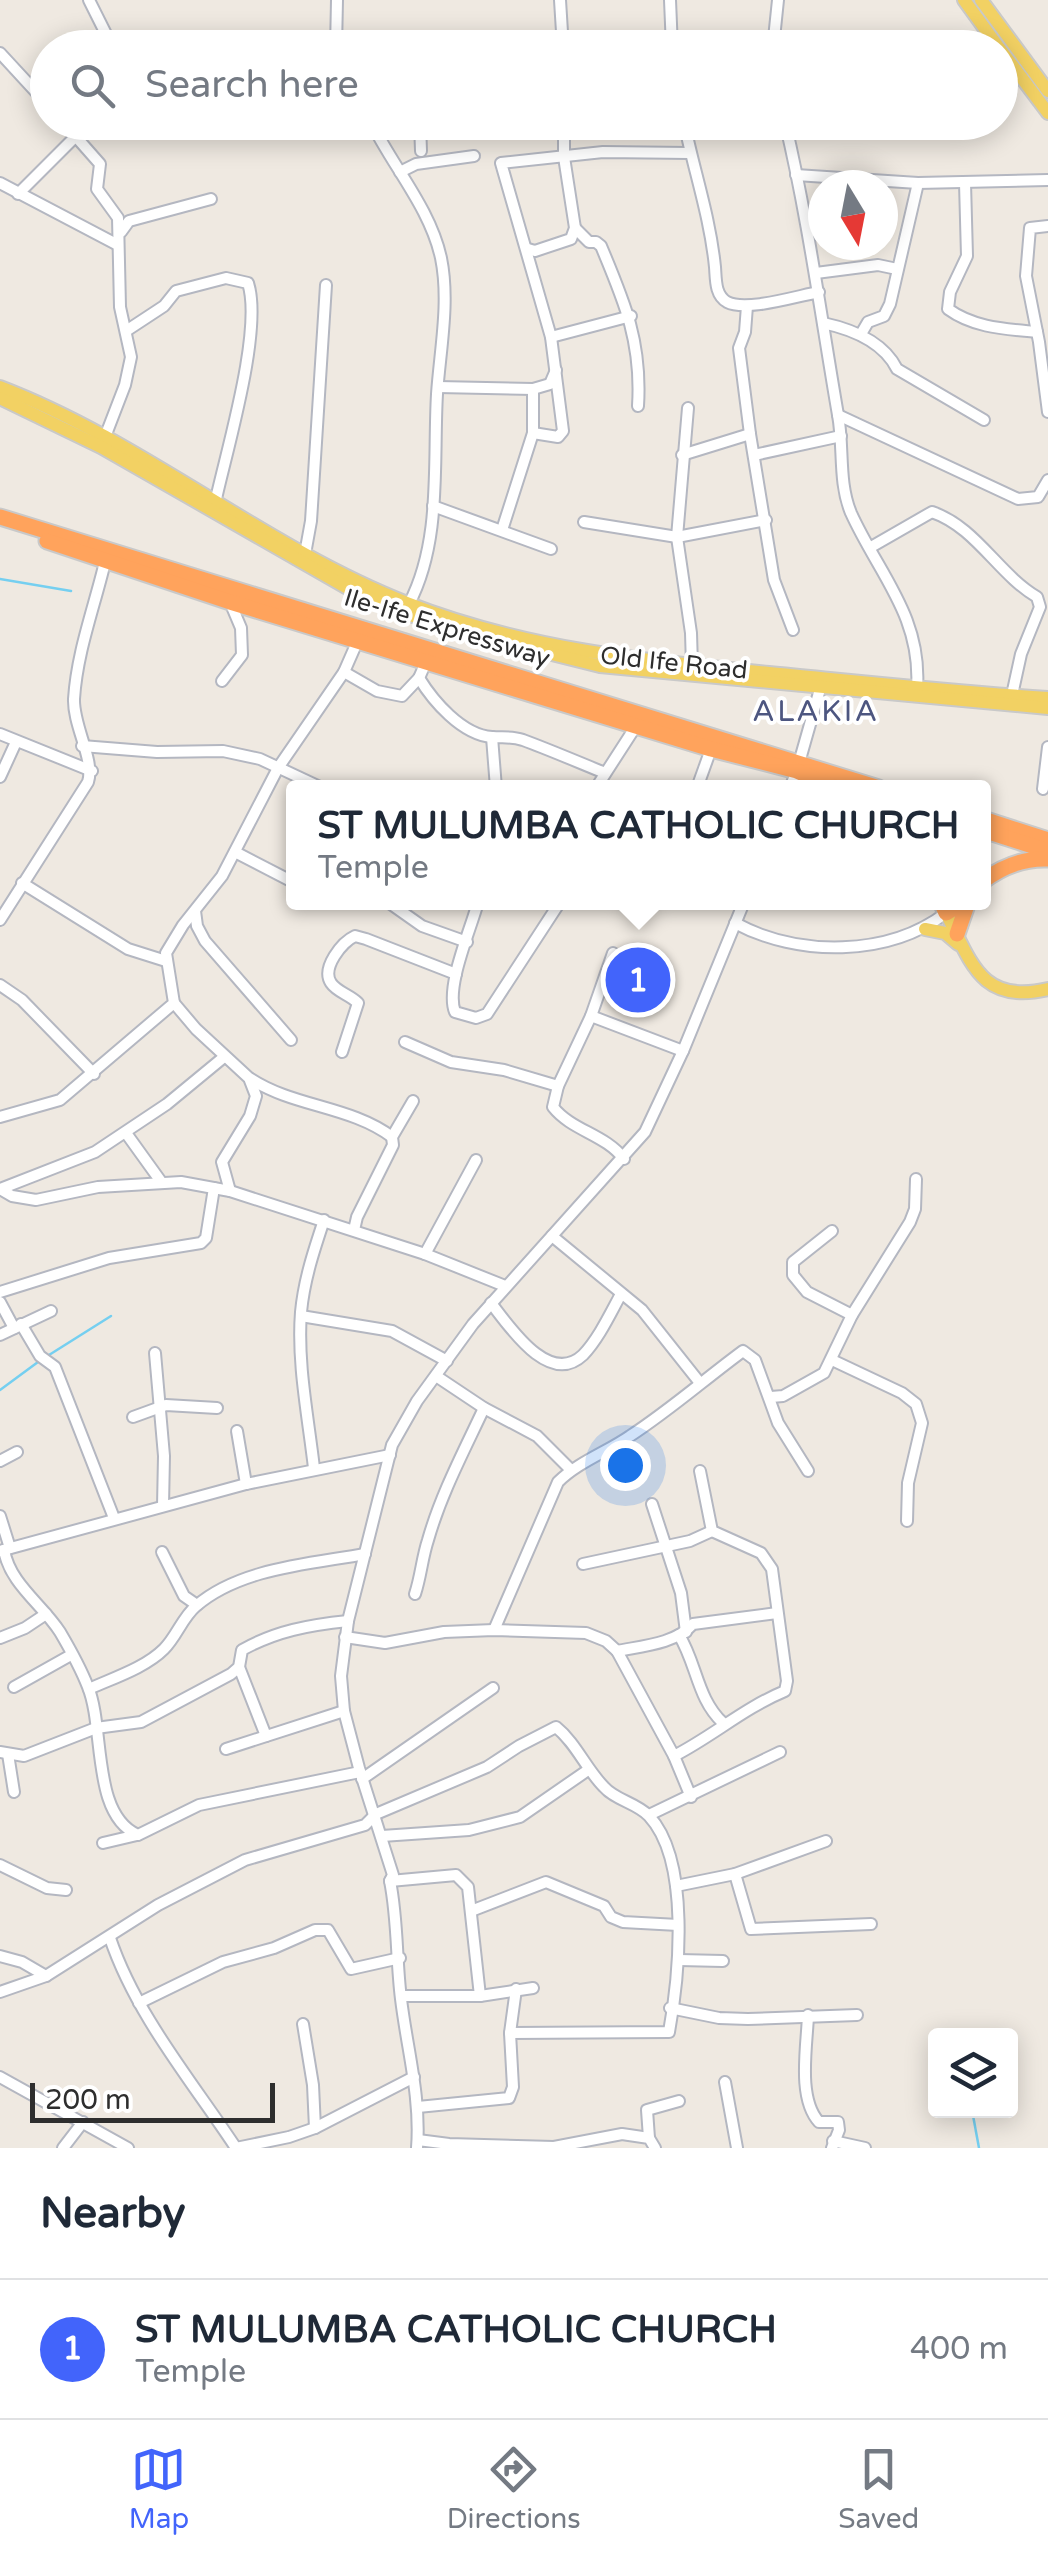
<!DOCTYPE html>
<style>
body{margin:0;font-family:"Varela Round",sans-serif;background:#f2f2f3;color:#1f2937}
.controls{position:absolute;right:30px;bottom:30px;display:grid;overflow:hidden;border-radius:10px;box-shadow:0 5px 25px #0003}
.controls button{width:90px;height:90px;display:grid;place-items:center;padding:0;border:0;border-bottom:2px solid #e0e1e3;background:#fff;color:#1f2937;font:50px sans-serif}
.compass{position:absolute;left:808px;top:170px;width:90px;height:90px;border-radius:50%;background:#fff;box-shadow:0 5px 25px #0003;rotate:170deg}
.scale{position:absolute;left:30px;bottom:25px;width:245px;box-sizing:border-box;padding-left:10px;border:5px solid #2e2e2e;border-top:0;font-size:28px;line-height:35px;white-space:nowrap;color:#2e2e2e;-webkit-text-stroke:8px #fff;paint-order:stroke}
.you{position:absolute;left:625px;top:1465px;width:35px;height:35px;margin:-25px;border:8px solid #fff;border-radius:50%;background:#1a73e8;box-shadow:0 0 0 15px #1a73e833}
.badge{display:grid;place-items:center;width:65px;height:65px;border-radius:50%;background:#4264fb;color:#fff;font-size:32px;font-weight:700}
.pin{position:absolute;translate:-50% -50%;border:5px solid #fff;box-shadow:0 2px 10px #0006}
.popup{position:absolute;left:286px;top:780px;width:705px;height:130px;box-sizing:border-box;display:grid;place-content:center;border-radius:10px;background:#fff;filter:drop-shadow(0 2px 8px #0005);font-size:32px;white-space:nowrap;color:#747a83}
.popup b{font-size:38px;color:#1f2937}
.popup::after{content:'';position:absolute;left:50%;top:100%;margin-left:-20px;border:20px solid transparent;border-top-color:#fff}
.list{margin:0;padding:0;list-style:none}
h2{display:flex;justify-content:space-between;align-items:center;height:130px;margin:0;padding:0 40px;font-size:42px}
h2 small{font-size:32px;font-weight:400;color:#747a83}
.list li{display:grid;grid-template-columns:65px 1fr auto;gap:30px;align-items:center;box-sizing:border-box;height:140px;padding:0 40px;border-top:2px solid #e0e1e3}
.list b{display:block;font-size:38px;white-space:nowrap}
.list p{margin:0;font-size:32px;white-space:nowrap;color:#747a83}
.list em{font-size:32px;font-style:normal;color:#747a83}
.icon{flex:none;width:55px;height:55px;fill:none;stroke:currentColor;stroke-width:2;stroke-linecap:round;stroke-linejoin:round}
.map{position:relative;flex:none;width:1048px;height:2148px;overflow:hidden}
.search{position:absolute;background:#fff;box-shadow:0 5px 25px #0003;left:30px;right:30px;top:30px;height:110px;display:flex;align-items:center;gap:25px;box-sizing:border-box;padding:0 35px;border-radius:55px;color:#747a83;font-size:38px}
.sheet{height:270px;background:#fff}
nav{display:flex;justify-content:space-around;align-items:center;box-sizing:border-box;height:140px;border-top:2px solid #e0e1e3;background:#fff;font-size:28px;color:#747a83}
nav a{display:grid;justify-items:center;gap:5px}
nav .on{color:#4264fb}
.map>svg:first-child{display:block}
</style>
<div class="map">
<svg width="1048" height="2148" viewBox="0 0 1048 2148">
<rect width="100%" height="100%" fill="#efe9e1"/>
<g fill="none" stroke-linecap="round" stroke-linejoin="round">
<g stroke="#75cff0" stroke-width="2.5">
<path d="M 0,579 L 71,591"/>
<path d="M 49,1355 L 111,1316"/>
<path d="M 0,1390 L 38,1362"/>
<path d="M 972,2110 L 979,2148"/>
</g>
<defs>
<g id="minor">
<path d="M 89,0 L 113,48"/>
<path d="M 560,0 L 563,48"/>
<path d="M 670,0 L 672,48"/>
<path d="M 336,48 L 337,0"/>
<path d="M 773,48 L 778,0"/>
<path d="M 0,53 L 48,105"/>
<path d="M 1000,79 L 1016,70"/>
<path d="M 63,122 L 100,164 L 97,189 L 118,218 L 120,307 L 131,357 L 125,385 L 105,437"/>
<path d="M 371,122 C 393,167 430,208 441,258 C 450,302 440,350 437,394 C 433,463 442,541 409,604"/>
<path d="M 420,122 L 421,151"/>
<path d="M 684,122 C 694,171 710,217 715,267 C 716,280 715,295 727,302 C 746,312 797,296 819,292"/>
<path d="M 785,122 C 808,219 821,317 838,415 C 844,447 838,482 851,513 C 878,573 922,616 917,688"/>
<path d="M 400,172 L 416,164 L 474,156"/>
<path d="M 796,175 L 918,183 L 1048,180"/>
<path d="M 0,183 L 118,245"/>
<path d="M 965,183 L 967,256 L 950,292 L 948,309 C 974,328 1006,329 1037,332"/>
<path d="M 18,194 L 90,122"/>
<path d="M 1048,226 L 1030,228 L 1026,276 L 1039,342 L 1048,412"/>
<path d="M 575,228 L 589,242 L 596,242 L 601,246 C 625,303 642,343 638,406"/>
<path d="M 121,232 L 129,221 L 211,199"/>
<path d="M 528,249 L 535,251 L 571,239 L 575,228 L 564,157 L 564,122"/>
<path d="M 816,273 L 878,265 L 897,269"/>
<path d="M 747,306 L 745,332 L 739,348 L 750,434 L 774,580 L 793,630"/>
<path d="M 823,323 C 851,329 883,341 897,369 L 984,420"/>
<path d="M 126,331 L 164,306 L 176,291 L 226,278 L 248,283 C 263,329 227,449 216,499"/>
<path d="M 861,334 L 868,322 L 884,316 L 890,304 L 918,183"/>
<path d="M 551,337 L 631,316"/>
<path d="M 438,387 L 533,389 L 550,384 L 556,370"/>
<path d="M 688,408 L 677,537 L 691,633 L 692,666"/>
<path d="M 838,415 L 1018,499 L 1038,497 L 1048,480"/>
<path d="M 533,433 L 558,437 L 563,431 L 551,337 L 501,163 L 603,152 L 690,153"/>
<path d="M 682,455 L 750,434"/>
<path d="M 754,455 L 841,436"/>
<path d="M 433,506 L 551,549"/>
<path d="M 584,522 L 677,537 L 766,520"/>
<path d="M 502,530 L 533,433 L 533,389"/>
<path d="M 871,547 L 932,512 C 976,527 998,574 1037,597 L 1040,607 L 1021,654 L 1012,695"/>
<path d="M 305,554 L 311,521 L 326,285"/>
<path d="M 344,672 L 377,691 L 402,696 L 419,678 L 426,662"/>
<path d="M 419,678 C 433,701 462,735 492,737 C 503,738 511,736 523,740 C 550,750 578,762 605,773"/>
<path d="M 222,681 L 242,655 L 241,628 L 230,602"/>
<path d="M 0,734 L 92,771"/>
<path d="M 492,737 L 496,788"/>
<path d="M 82,746 L 157,752 L 223,751 L 260,759 L 322,788"/>
<path d="M 799,763 L 820,689"/>
<path d="M 0,777 L 16,742"/>
<path d="M 596,788 L 636,726"/>
<path d="M 697,788 L 711,749"/>
<path d="M 790,788 L 797,771"/>
<path d="M 1043,789 L 1048,747"/>
<path d="M 235,852 L 293,882"/>
<path d="M 22,883 L 128,949 L 166,961"/>
<path d="M 388,902 L 422,926 L 467,942"/>
<path d="M 478,902 C 471,929 445,987 455,1012 L 476,1018 L 487,1014 L 560,902"/>
<path d="M 195,911 L 197,926 L 205,941 L 291,1040"/>
<path d="M 0,920 L 88,782 C 95,760 73,726 74,699 C 77,652 94,608 105,562"/>
<path d="M 735,923 C 798,957 888,957 946,913"/>
<path d="M 613,953 L 591,1016 L 558,1086 L 553,1107 C 572,1131 605,1134 624,1159"/>
<path d="M 0,985 L 22,1000 L 94,1074"/>
<path d="M 174,1003 L 196,1029 L 249,1078 L 256,1096 L 250,1116 L 222,1162 L 230,1191"/>
<path d="M 591,1016 L 683,1051"/>
<path d="M 405,1042 L 451,1062 L 504,1070 L 558,1086"/>
<path d="M 342,1052 L 358,1003 C 350,995 337,992 331,983 C 321,968 342,942 355,936 L 366,939 L 456,974"/>
<path d="M 251,1079 C 294,1107 351,1106 392,1137"/>
<path d="M 0,1117 L 60,1100 L 174,1003 L 166,953 L 183,925 L 222,876 L 278,768 L 344,672 L 358,640"/>
<path d="M 126,1133 L 162,1183"/>
<path d="M 0,1189 L 12,1196 L 36,1200 L 98,1187 L 181,1182 L 230,1191 L 425,1254 L 505,1286"/>
<path d="M 0,1189 L 95,1152 L 167,1104 L 224,1057"/>
<path d="M 354,1230 L 357,1217 L 393,1145 L 392,1137 L 413,1101"/>
<path d="M 832,1231 L 793,1262 L 793,1275 L 807,1292 L 852,1315"/>
<path d="M 552,1236 L 642,1310 L 700,1383"/>
<path d="M 425,1254 L 476,1160"/>
<path d="M 0,1292 L 109,1258 L 201,1243 L 206,1238 L 214,1188"/>
<path d="M 0,1302 L 14,1328"/>
<path d="M 491,1303 C 509,1326 549,1387 583,1355 C 599,1338 610,1314 621,1294"/>
<path d="M 301,1316 L 392,1331 L 447,1361"/>
<path d="M 21,1324 L 40,1356 L 55,1367 L 114,1518"/>
<path d="M 0,1335 L 51,1311"/>
<path d="M 155,1353 L 164,1456 L 163,1506"/>
<path d="M 832,1360 L 902,1393 L 916,1404 L 922,1423 L 908,1483 L 907,1521"/>
<path d="M 436,1376 L 484,1408 L 537,1436 L 571,1470"/>
<path d="M 771,1397 L 783,1396 L 824,1373 L 852,1315 L 910,1222 L 915,1209 L 916,1179"/>
<path d="M 133,1417 L 166,1405 L 217,1408"/>
<path d="M 237,1431 L 246,1484"/>
<path d="M 0,1461 L 17,1452"/>
<path d="M 314,1468 C 308,1416 297,1363 301,1312 C 304,1280 314,1250 324,1220"/>
<path d="M 652,1504 L 681,1593 L 686,1632"/>
<path d="M 0,1516 L 10,1548"/>
<path d="M 4,1550 C 10,1584 42,1604 60,1632 C 70,1649 81,1669 88,1687 C 105,1728 91,1815 138,1835 L 199,1805 L 360,1772"/>
<path d="M 0,1551 L 246,1484 L 390,1455"/>
<path d="M 162,1552 L 184,1596 L 197,1605"/>
<path d="M 583,1564 L 690,1541 L 712,1531"/>
<path d="M 415,1594 C 421,1576 422,1558 428,1540 C 441,1494 464,1451 484,1408"/>
<path d="M 494,1630 L 558,1482 C 578,1462 607,1452 630,1436 C 670,1410 705,1379 743,1351 L 755,1360 L 778,1423 L 808,1471"/>
<path d="M 679,1635 C 697,1664 697,1699 723,1723"/>
<path d="M 345,1637 L 385,1643 L 444,1632 L 494,1630 L 586,1633 L 606,1641 L 617,1651 C 642,1646 675,1644 693,1624 L 777,1613"/>
<path d="M 0,1638 L 25,1628 L 46,1614"/>
<path d="M 617,1651 L 674,1756 L 691,1797"/>
<path d="M 239,1667 L 266,1736"/>
<path d="M 14,1687 L 71,1655"/>
<path d="M 89,1689 C 113,1678 145,1668 164,1649 C 177,1636 182,1618 196,1606 C 240,1568 310,1564 365,1554"/>
<path d="M 226,1749 L 344,1711"/>
<path d="M 0,1752 L 24,1756 L 96,1728 L 141,1722 L 231,1674 L 239,1667 L 242,1650 C 276,1631 309,1625 348,1621"/>
<path d="M 8,1754 L 14,1792"/>
<path d="M 674,1756 C 713,1736 744,1708 785,1691 L 787,1681 L 772,1569 L 761,1553 L 712,1531 L 700,1471"/>
<path d="M 362,1779 L 493,1688"/>
<path d="M 649,1815 L 780,1752"/>
<path d="M 382,1836 L 469,1830 L 520,1817 L 588,1770"/>
<path d="M 103,1843 L 137,1835"/>
<path d="M 0,1865 L 47,1888 L 66,1890"/>
<path d="M 735,1874 L 751,1929 L 871,1924"/>
<path d="M 390,1881 L 456,1875 L 468,1887 L 480,1996"/>
<path d="M 676,1886 L 735,1874 L 826,1841"/>
<path d="M 471,1911 L 546,1882 L 604,1906 L 611,1917 L 623,1922 L 678,1925"/>
<path d="M 110,1938 C 136,2015 191,2080 236,2148"/>
<path d="M 0,1956 L 22,1962 L 46,1976"/>
<path d="M 679,1960 L 723,1961"/>
<path d="M 0,1992 L 46,1976 L 158,1905 L 245,1860 L 365,1825 L 376,1814 L 487,1767 L 519,1746 L 556,1727 C 576,1743 586,1769 604,1787 C 615,1800 637,1803 649,1816 C 691,1861 679,1977 669,2032 L 510,2033 L 513,2087 L 509,2098 L 418,2107"/>
<path d="M 401,1996 L 480,1996 L 533,1988"/>
<path d="M 139,2003 L 223,1962 L 274,1948 L 315,1930 L 328,1930 L 351,1969 L 400,1958"/>
<path d="M 670,2008 L 719,2018 L 748,2019 L 857,2015"/>
<path d="M 808,2015 C 807,2046 797,2098 819,2122 L 838,2122 L 839,2130 L 832,2148"/>
<path d="M 303,2024 L 313,2085 L 315,2128"/>
<path d="M 510,2033 L 516,1989"/>
<path d="M 0,2077 L 128,2148"/>
<path d="M 725,2082 L 737,2148"/>
<path d="M 649,2138 L 647,2110 L 679,2101"/>
<path d="M 418,2140 L 449,2144 L 554,2147 L 622,2134 L 649,2138 L 655,2148"/>
<path d="M 833,2141 L 865,2148"/>
<path d="M 63,2148 L 83,2122"/>
<path d="M 236,2148 L 289,2137 L 315,2128 L 414,2077"/>
<path d="M 417,2148 C 421,2097 407,2049 401,1999 C 396,1959 398,1921 390,1881 L 393,1875 L 359,1768 L 344,1711 L 341,1676 L 348,1621 L 392,1445 L 417,1401 L 473,1324 L 645,1132 L 683,1051 L 744,902"/>
</g>
<g id="major">
<path d="M 964,0 L 999,48"/>
<path d="M 981,0 L 1048,91"/>
<path d="M 1000,49 L 1048,113"/>
<path d="M 0,387 C 144,442 264,547 407,603 C 525,649 644,661 769,673 C 862,682 955,692 1048,698"/>
<path d="M 0,398 L 101,447 L 351,590 L 407,614 L 464,632 L 600,666 L 1048,708"/>
<path d="M 946,913 C 971,962 981,1005 1048,989"/>
<path d="M 925,929 L 945,933 L 958,944"/>
</g>
<g id="highway">
<path d="M 0,517 L 879,788"/>
<path d="M 47,541 L 230,602 L 711,749 L 797,771 L 836,788"/>
<path d="M 983,819 L 1048,840"/>
<path d="M 983,830 L 1048,851"/>
<path d="M 983,881 C 1003,866 1023,858 1048,859"/>
<path d="M 941,902 L 946,913 L 964,902"/>
<path d="M 957,934 L 968,902"/>
</g>
</defs>
<use href="#minor" stroke="#b4b7c1" stroke-width="14"/>
<use href="#major" stroke="#c9c9c9" stroke-width="16"/>
<use href="#highway" stroke="#c9c9c9" stroke-width="19"/>
<use href="#minor" stroke="#fff" stroke-width="10"/>
<use href="#major" stroke="#f2d163" stroke-width="12"/>
<use href="#highway" stroke="#ffa35c" stroke-width="15"/>
</g>
<g text-anchor="middle" dominant-baseline="central" stroke-width="8" stroke-linejoin="round" paint-order="stroke">
<g font-size="25" fill="#2e2e2e" stroke="#fff">
<text transform="translate(447 628) rotate(17)">Ile-Ife Expressway</text>
<text transform="translate(674 663) rotate(6)">Old Ife Road</text>
</g>
<g font-size="30" letter-spacing="2.5" fill="#4d5680" stroke="#fff">
<text x="816" y="711">ALAKIA</text>
</g>
</g>
</svg>
<div class="controls">
<button><svg class="icon" aria-label="layers" viewBox="0 0 24 24"><path d="M12 4l9 5-9 5-9-5zM3 14l9 5 9-5"/></svg></button>
</div>
<svg class="compass" viewBox="-18 -18 36 36"><path d="M0-13l5 13h-10z" fill="#e53935"/><path d="M0 13l5-13h-10z" fill="#747a83"/></svg>
<div class="scale">200 m</div>
<div class="you"></div>
<div class="pin badge" style="left:638px;top:980px">1</div>
<div class="popup"><b>ST MULUMBA CATHOLIC CHURCH</b>Temple</div>
<div class="search"><svg class="icon" aria-label="search" viewBox="0 0 24 24"><circle cx="10" cy="10" r="6"/><path d="M15 15l6 6"/></svg>Search here</div>
</div>
<section class="sheet">
<h2>Nearby<small></small></h2>
<ul class="list">
<li><span class="badge">1</span><div><b>ST MULUMBA CATHOLIC CHURCH</b><p>Temple</p></div><em>400 m</em></li>
</ul>
</section>
<nav>
<a class="on"><svg class="icon" aria-label="map" viewBox="0 0 24 24"><path d="M3 6l6-2 6 2 6-2v14l-6 2-6-2-6 2zM9 4v14M15 6v14"/></svg>Map</a>
<a><svg class="icon" aria-label="directions" viewBox="0 0 24 24"><path d="M12 3l9 9-9 9-9-9zM9 14v-3h6M13 9l2 2-2 2"/></svg>Directions</a>
<a><svg class="icon" aria-label="saved" viewBox="0 0 24 24"><path d="M7 4h10v16l-5-4-5 4z"/></svg>Saved</a>
</nav>
